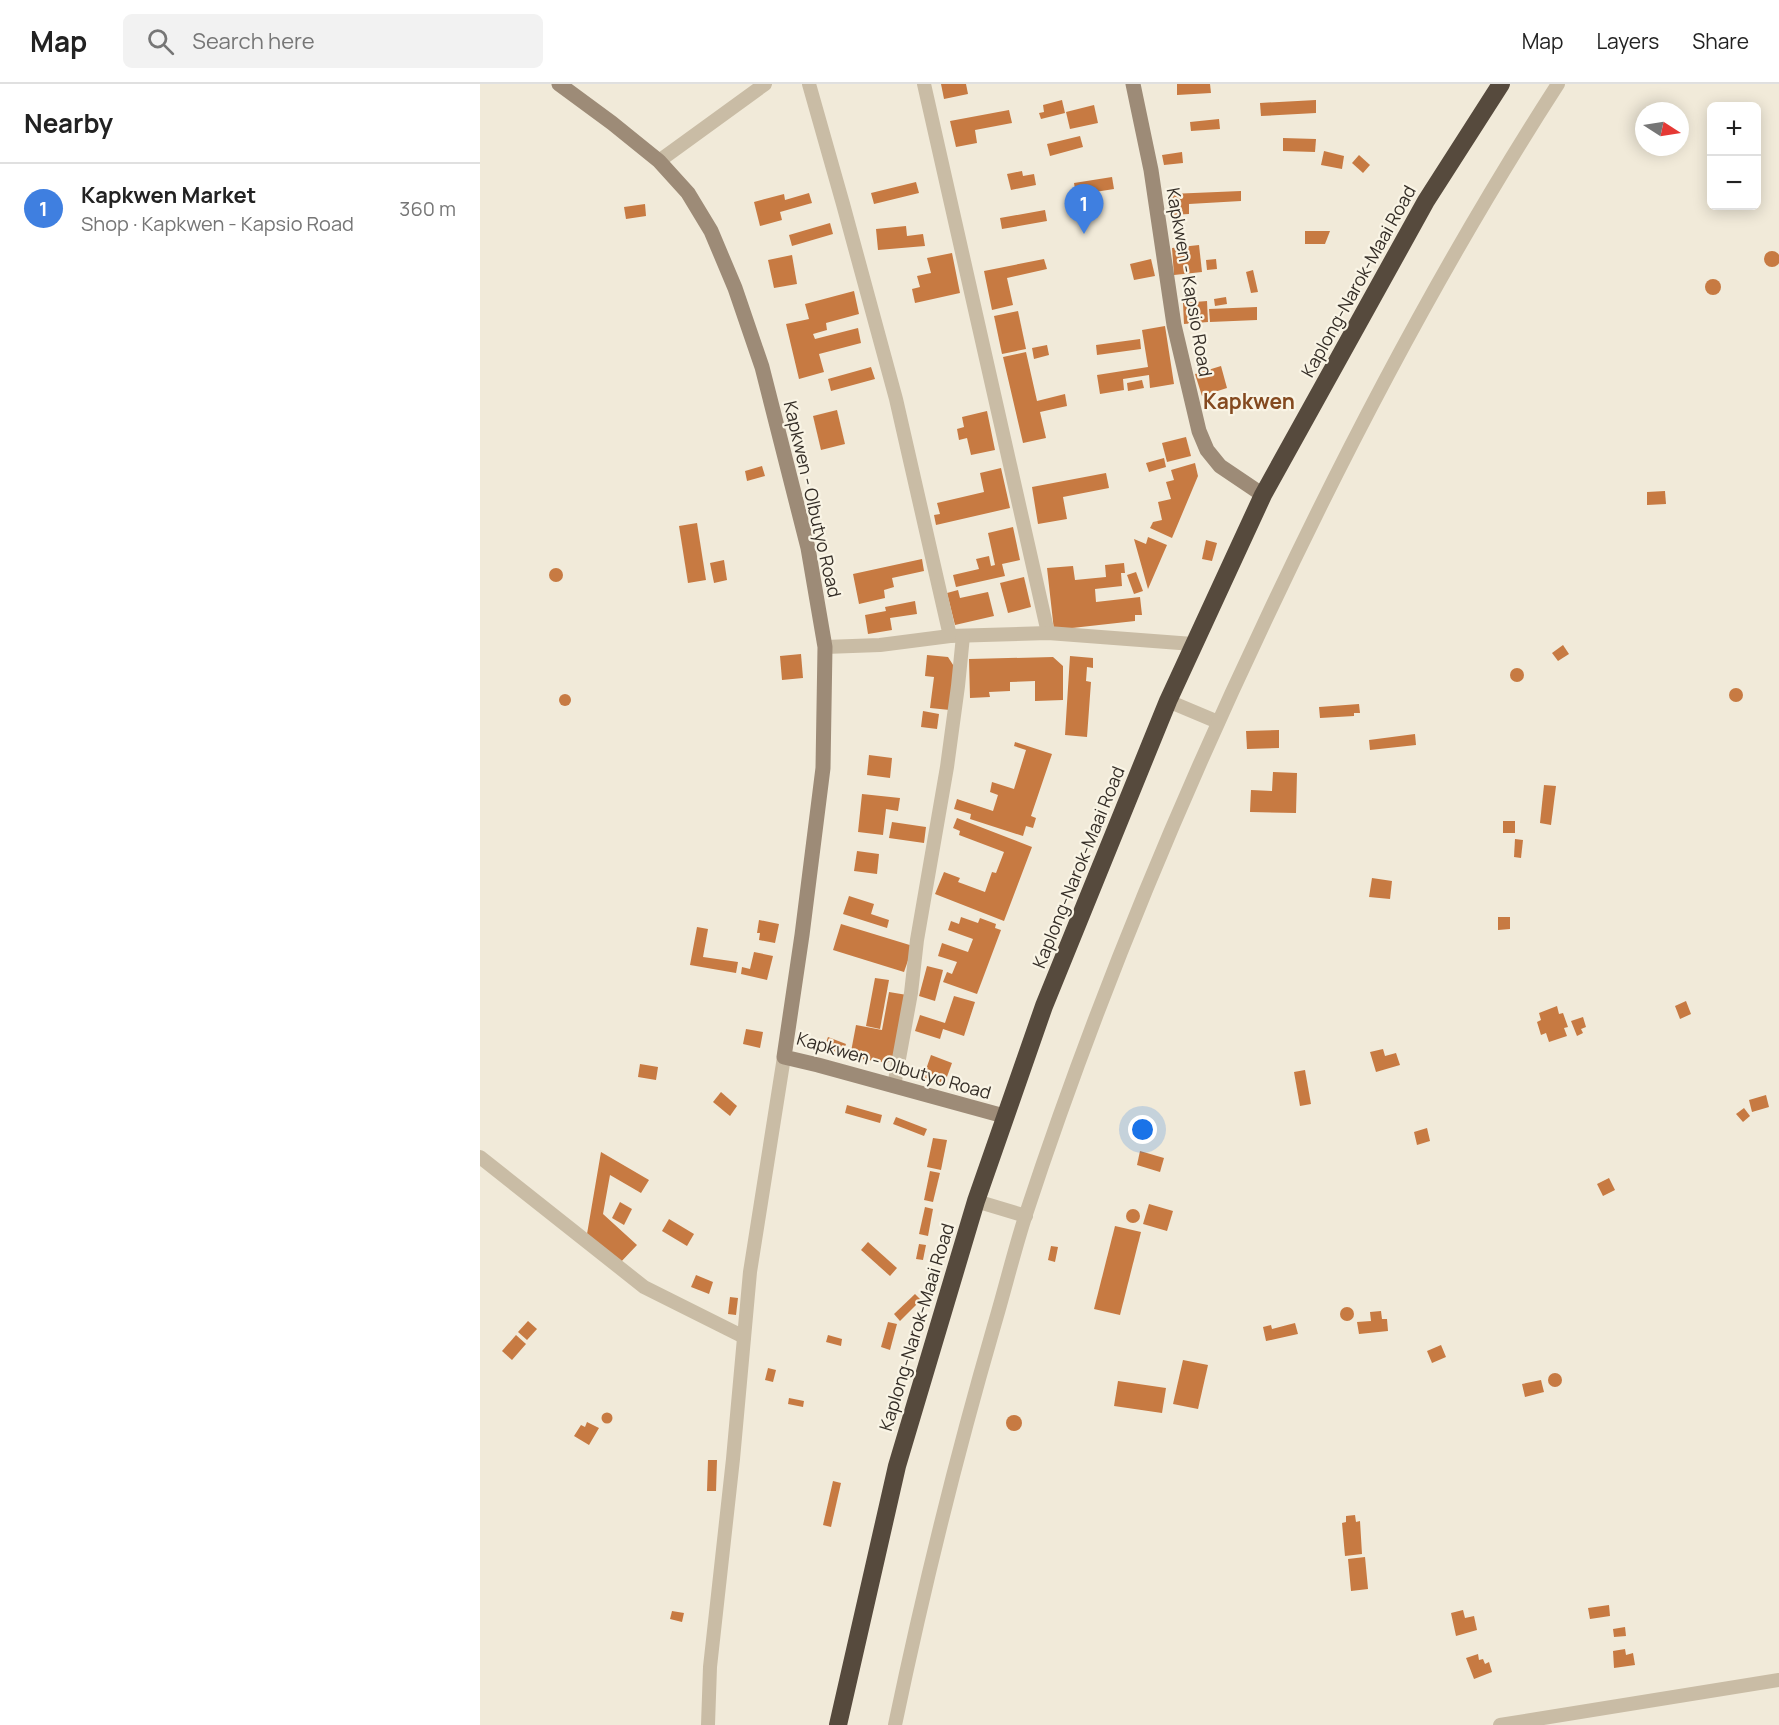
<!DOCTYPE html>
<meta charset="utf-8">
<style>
body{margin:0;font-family:Manrope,sans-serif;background:#f2f2f2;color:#222}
.controls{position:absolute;right:18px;top:18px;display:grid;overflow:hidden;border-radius:9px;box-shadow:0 3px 15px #0003}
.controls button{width:54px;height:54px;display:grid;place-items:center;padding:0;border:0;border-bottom:2px solid #e0e0e0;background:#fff;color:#222;font:30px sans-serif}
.compass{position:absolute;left:1155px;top:18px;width:54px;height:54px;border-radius:50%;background:#fff;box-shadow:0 3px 15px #0003;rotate:102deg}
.you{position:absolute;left:663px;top:1046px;width:21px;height:21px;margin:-15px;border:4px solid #fff;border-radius:50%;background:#1a73e8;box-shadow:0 0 0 9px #1a73e833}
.badge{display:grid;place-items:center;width:39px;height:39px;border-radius:50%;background:#b45309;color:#fff;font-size:20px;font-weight:700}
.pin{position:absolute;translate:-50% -50px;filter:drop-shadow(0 2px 3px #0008)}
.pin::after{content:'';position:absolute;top:32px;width:21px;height:18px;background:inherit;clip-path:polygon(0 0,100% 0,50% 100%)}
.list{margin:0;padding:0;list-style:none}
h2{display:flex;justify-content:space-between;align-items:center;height:78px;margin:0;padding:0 24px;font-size:26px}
h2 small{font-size:20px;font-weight:400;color:#767676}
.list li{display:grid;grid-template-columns:39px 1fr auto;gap:18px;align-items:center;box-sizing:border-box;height:90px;padding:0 24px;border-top:2px solid #e0e0e0}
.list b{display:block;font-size:22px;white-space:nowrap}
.list p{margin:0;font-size:20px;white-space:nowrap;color:#767676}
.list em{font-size:20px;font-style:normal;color:#767676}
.icon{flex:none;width:33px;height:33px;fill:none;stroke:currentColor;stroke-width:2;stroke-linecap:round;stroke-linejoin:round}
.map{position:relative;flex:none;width:1299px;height:1641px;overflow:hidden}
header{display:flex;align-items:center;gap:36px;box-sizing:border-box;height:84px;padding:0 30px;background:#fff;border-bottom:2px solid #e0e0e0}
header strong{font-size:28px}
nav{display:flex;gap:33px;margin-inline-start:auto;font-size:21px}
.search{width:420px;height:54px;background:#f2f2f2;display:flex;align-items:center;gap:15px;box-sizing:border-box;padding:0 21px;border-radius:9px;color:#767676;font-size:22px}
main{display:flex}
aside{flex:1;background:#fff}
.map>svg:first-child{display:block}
</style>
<header>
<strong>Map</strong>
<div class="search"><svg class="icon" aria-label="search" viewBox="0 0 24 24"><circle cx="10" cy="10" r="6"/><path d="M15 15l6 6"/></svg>Search here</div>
<nav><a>Map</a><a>Layers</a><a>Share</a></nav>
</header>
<main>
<aside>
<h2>Nearby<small></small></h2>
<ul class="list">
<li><span class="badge" style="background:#3f7fe0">1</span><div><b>Kapkwen Market</b><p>Shop · Kapkwen - Kapsio Road</p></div><em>360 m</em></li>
</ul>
</aside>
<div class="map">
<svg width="1299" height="1641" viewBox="0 0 1299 1641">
<rect width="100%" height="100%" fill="#f1ead9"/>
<g fill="#c77a42">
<path d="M 461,0 L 486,0 L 488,10 L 464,15 Z"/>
<path d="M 697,0 L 730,0 L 731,9 L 697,11 Z"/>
<path d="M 582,16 L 585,29 L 561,35 L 559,29 L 564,28 L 563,21 Z"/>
<path d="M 836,16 L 836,29 L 781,32 L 780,19 Z"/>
<path d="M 614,21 L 618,39 L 590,45 L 586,28 Z"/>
<path d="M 529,26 L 532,39 L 495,46 L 497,59 L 476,63 L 470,37 Z"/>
<path d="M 739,35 L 740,45 L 711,47 L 710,38 Z"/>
<path d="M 600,52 L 603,63 L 570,72 L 567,60 Z"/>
<path d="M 803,54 L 836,55 L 835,68 L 803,67 Z"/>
<path d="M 844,67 L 864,72 L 862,85 L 841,81 Z"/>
<path d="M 702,68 L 703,79 L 684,81 L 682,71 Z"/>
<path d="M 879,71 L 890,81 L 883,89 L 872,79 Z"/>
<path d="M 542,87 L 543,92 L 554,90 L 556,101 L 531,106 L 527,90 Z"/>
<path d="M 632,93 L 634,105 L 596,111 L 594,99 Z"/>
<path d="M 436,98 L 439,109 L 394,120 L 391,109 Z"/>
<path d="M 761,107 L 761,117 L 709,120 L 709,130 L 691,131 L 690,110 Z"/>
<path d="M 329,109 L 332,119 L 300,128 L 302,136 L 280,142 L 274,118 L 304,110 L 305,116 Z"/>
<path d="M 165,120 L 166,132 L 146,135 L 144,123 Z"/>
<path d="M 565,126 L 567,137 L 522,145 L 520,134 Z"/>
<path d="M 350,139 L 353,150 L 312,162 L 309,151 Z"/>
<path d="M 426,142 L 427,152 L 443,150 L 445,162 L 398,166 L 396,145 Z"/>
<path d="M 825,147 L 850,147 L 845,160 L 825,160 Z"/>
<path d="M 719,161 L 722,188 L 694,191 L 692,164 Z"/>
<circle cx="1292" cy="175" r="8"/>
<path d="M 472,169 L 480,209 L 435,219 L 432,205 L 440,203 L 437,192 L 451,189 L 447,174 Z"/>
<path d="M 312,171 L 317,200 L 294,204 L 288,176 Z"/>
<path d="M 564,175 L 567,185 L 527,194 L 533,221 L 512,226 L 504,187 Z"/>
<path d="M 671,175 L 675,192 L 654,196 L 650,180 Z"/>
<path d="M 736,175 L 737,185 L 727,186 L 726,176 Z"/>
<path d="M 773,186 L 778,208 L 771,209 L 766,188 Z"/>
<circle cx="1233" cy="203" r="8"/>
<path d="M 374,207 L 379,230 L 346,239 L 347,246 L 333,250 L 335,255 L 378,244 L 381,259 L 339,270 L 344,288 L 319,295 L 306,240 L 329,235 L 325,220 Z"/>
<path d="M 746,213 L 747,220 L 735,222 L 734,215 Z"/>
<path d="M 727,217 L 728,238 L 704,240 L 703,219 Z"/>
<path d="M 777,223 L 777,236 L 730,238 L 729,225 Z"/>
<path d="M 538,227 L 546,265 L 522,270 L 514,232 Z"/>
<path d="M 685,242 L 694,300 L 670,304 L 669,291 L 643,295 L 644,306 L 620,310 L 617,291 L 668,283 L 662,246 Z"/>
<path d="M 660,255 L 661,265 L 617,271 L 616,261 Z"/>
<path d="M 567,261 L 569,271 L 554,275 L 552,264 Z"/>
<path d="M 546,268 L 557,317 L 585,310 L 587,322 L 560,328 L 566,354 L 543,359 L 523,273 Z"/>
<path d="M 741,282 L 747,304 L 722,312 L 715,290 Z"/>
<path d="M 391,283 L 395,295 L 351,307 L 348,295 Z"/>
<path d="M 662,296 L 664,304 L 648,307 L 647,299 Z"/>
<path d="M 357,326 L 365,360 L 341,366 L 333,332 Z"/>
<path d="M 507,327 L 515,366 L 491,371 L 487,354 L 479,356 L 477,345 L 484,343 L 482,333 Z"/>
<path d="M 706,353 L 711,372 L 687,378 L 682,359 Z"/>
<path d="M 684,374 L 686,383 L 669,388 L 666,379 Z"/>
<path d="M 715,379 L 718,392 L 692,454 L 670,444 L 673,438 L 682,436 L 678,418 L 691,415 L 686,398 L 694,396 L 691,386 Z"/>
<path d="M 282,382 L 285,392 L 267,397 L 265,387 Z"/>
<path d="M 521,384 L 530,424 L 456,441 L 454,431 L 460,430 L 457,419 L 504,408 L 500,389 Z"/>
<path d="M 626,389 L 629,404 L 583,413 L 587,435 L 558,440 L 552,403 Z"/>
<path d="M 1185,407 L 1186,420 L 1167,421 L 1167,408 Z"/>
<path d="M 217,439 L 226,496 L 208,499 L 199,442 Z"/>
<path d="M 533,443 L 540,476 L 522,480 L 525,492 L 476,503 L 473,491 L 499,485 L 496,475 L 509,472 L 511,482 L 515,481 L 508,449 Z"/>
<path d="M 668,453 L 687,461 L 668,505 L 654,455 L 666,460 Z"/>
<path d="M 726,456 L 737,459 L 732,477 L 722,475 Z"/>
<path d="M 442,475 L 444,487 L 412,494 L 414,503 L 404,506 L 405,514 L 379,520 L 373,490 Z"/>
<path d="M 244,476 L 247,496 L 234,499 L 230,479 Z"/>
<path d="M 644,479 L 645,489 L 641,489 L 642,502 L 615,505 L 616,518 L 660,513 L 662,531 L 655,531 L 655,537 L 574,546 L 567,484 L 593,482 L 595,496 L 626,493 L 625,481 Z"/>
<circle cx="76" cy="491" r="7"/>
<path d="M 656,488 L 663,507 L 654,510 L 647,491 Z"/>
<path d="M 544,493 L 551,523 L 528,529 L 520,499 Z"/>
<path d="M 478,506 L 480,514 L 508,508 L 514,532 L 475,541 L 467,509 Z"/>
<path d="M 435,517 L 437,530 L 410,534 L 412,546 L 388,550 L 385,531 L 406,527 L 405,523 Z"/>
<path d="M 1083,561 L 1089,570 L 1078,577 L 1072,569 Z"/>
<path d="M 321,570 L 323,594 L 302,596 L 300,572 Z"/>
<path d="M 447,571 L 468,573 L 475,584 L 470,626 L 450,624 L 454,593 L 445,592 Z"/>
<path d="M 590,572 L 613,574 L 613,584 L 607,583 L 606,597 L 611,598 L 607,653 L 585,651 Z"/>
<path d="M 573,573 L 583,582 L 583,616 L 555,617 L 555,597 L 530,598 L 530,607 L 509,608 L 510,613 L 490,614 L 489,575 Z"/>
<circle cx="1037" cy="591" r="7"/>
<circle cx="1256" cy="611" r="7"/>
<circle cx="85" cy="616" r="6"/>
<path d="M 879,620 L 880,629 L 874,629 L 874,632 L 840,634 L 839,623 Z"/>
<path d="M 443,627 L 459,630 L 457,645 L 441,643 Z"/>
<path d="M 799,646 L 799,664 L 767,665 L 766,647 Z"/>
<path d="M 935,650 L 936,661 L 890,666 L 889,656 Z"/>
<path d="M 535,658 L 572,670 L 551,732 L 556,734 L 553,744 L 546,742 L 543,752 L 490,735 L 491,730 L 474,725 L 477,715 L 513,727 L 518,711 L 510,708 L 512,698 L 534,705 L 546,666 L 534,662 Z"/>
<path d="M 389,671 L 412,674 L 410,694 L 387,691 Z"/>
<path d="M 793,688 L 817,689 L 816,729 L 770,728 L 771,706 L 792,707 Z"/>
<path d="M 1064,701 L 1076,702 L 1071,741 L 1060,739 Z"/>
<path d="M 382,710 L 420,714 L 418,727 L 406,725 L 403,751 L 378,748 Z"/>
<path d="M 477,734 L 552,763 L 524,837 L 455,810 L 464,788 L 480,794 L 478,798 L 505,808 L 512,788 L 516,789 L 524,768 L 479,751 L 480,747 L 473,744 Z"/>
<rect x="1023" y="737" width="12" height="12"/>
<path d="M 412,738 L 446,743 L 444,759 L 409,754 Z"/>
<path d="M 1035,755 L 1043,756 L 1041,774 L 1034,773 Z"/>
<path d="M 377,767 L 399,770 L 397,790 L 374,787 Z"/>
<path d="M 892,794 L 912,797 L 910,815 L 889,813 Z"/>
<path d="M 369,812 L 394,820 L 391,830 L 409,836 L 407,844 L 363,830 Z"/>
<path d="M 481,833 L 498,839 L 500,834 L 516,840 L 515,844 L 521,846 L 497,910 L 463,898 L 467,888 L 472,890 L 477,878 L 458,872 L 462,859 L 488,868 L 493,855 L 468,846 L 471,837 L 479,840 Z"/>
<path d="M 1018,833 L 1030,833 L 1030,845 L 1018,846 Z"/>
<path d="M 279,836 L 299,840 L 295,859 L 279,856 L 280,849 L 277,849 Z"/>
<path d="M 361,840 L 433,862 L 424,888 L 353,866 Z"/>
<path d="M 217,843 L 228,845 L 223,873 L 258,878 L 256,889 L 210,881 Z"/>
<path d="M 274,868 L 293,872 L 287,896 L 261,890 L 262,883 L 270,885 Z"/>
<path d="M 447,882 L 463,886 L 455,917 L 439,912 Z"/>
<path d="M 395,894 L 409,896 L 400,945 L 386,942 Z"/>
<path d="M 409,908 L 427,911 L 416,972 L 407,979 L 370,973 L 376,941 L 402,946 Z"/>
<path d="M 474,912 L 495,918 L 484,952 L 463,945 L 460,955 L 435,947 L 440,931 L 465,939 Z"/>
<path d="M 1206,917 L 1211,930 L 1200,935 L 1195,922 Z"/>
<path d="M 1077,922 L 1079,930 L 1083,929 L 1088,943 L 1084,944 L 1087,952 L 1069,958 L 1066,949 L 1061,951 L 1057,938 L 1061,936 L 1059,929 Z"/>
<path d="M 1103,933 L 1106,943 L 1101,945 L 1103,949 L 1097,952 L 1091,937 Z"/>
<path d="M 266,945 L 283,948 L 280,964 L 263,960 Z"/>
<path d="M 348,953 L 366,960 L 362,971 L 344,964 Z"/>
<path d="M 903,965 L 905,972 L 916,969 L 920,981 L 896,988 L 890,968 Z"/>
<path d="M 451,971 L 472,979 L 464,1001 L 443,994 Z"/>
<path d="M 160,980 L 178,983 L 176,996 L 158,993 Z"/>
<path d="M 825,986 L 831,1020 L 820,1022 L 814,988 Z"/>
<path d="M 241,1008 L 257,1022 L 250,1032 L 233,1018 Z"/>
<path d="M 1286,1011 L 1289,1023 L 1272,1028 L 1269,1016 Z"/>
<path d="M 367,1021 L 402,1031 L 400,1039 L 365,1029 Z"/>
<path d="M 1264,1024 L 1270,1032 L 1263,1038 L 1256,1030 Z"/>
<path d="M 416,1033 L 447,1045 L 444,1052 L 413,1040 Z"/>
<path d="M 947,1044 L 950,1057 L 937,1061 L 934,1048 Z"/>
<path d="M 453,1054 L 467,1056 L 461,1086 L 447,1083 Z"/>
<path d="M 660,1067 L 684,1074 L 680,1088 L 657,1081 Z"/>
<path d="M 121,1068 L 169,1096 L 161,1109 L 130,1091 L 123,1130 L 157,1161 L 139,1180 L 107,1150 Z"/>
<path d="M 450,1087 L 460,1089 L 453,1118 L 444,1116 Z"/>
<path d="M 1129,1094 L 1135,1106 L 1123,1112 L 1117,1100 Z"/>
<path d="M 140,1118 L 152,1125 L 144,1141 L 132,1134 Z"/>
<path d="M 669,1120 L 693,1127 L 687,1147 L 663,1140 Z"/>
<path d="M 445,1123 L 453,1125 L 448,1152 L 439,1150 Z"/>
<circle cx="653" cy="1132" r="7"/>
<path d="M 189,1135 L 214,1150 L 207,1162 L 182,1147 Z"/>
<path d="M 635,1142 L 661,1148 L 640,1231 L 614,1225 Z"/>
<path d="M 388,1158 L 417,1184 L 410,1192 L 381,1166 Z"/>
<path d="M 439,1160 L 446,1161 L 443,1176 L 436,1175 Z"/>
<path d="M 571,1162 L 578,1163 L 575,1178 L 568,1176 Z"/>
<path d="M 216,1191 L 233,1198 L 229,1210 L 211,1203 Z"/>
<path d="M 435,1210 L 441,1216 L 420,1237 L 414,1230 Z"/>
<path d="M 250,1213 L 258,1214 L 256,1231 L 248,1230 Z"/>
<circle cx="867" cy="1230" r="7"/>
<path d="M 901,1227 L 902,1235 L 907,1235 L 908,1247 L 879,1250 L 877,1238 L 891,1237 L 890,1228 Z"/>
<path d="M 48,1237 L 57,1245 L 47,1256 L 38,1248 Z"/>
<path d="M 408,1238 L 417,1240 L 410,1266 L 401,1263 Z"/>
<path d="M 815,1239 L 818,1250 L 786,1257 L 783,1243 L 791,1241 L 792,1245 Z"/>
<path d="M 36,1251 L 46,1260 L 32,1276 L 22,1267 Z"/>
<path d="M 348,1251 L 362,1255 L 361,1262 L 346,1258 Z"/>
<path d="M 961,1261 L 966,1273 L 952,1279 L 947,1267 Z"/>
<path d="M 703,1276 L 728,1281 L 718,1325 L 693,1320 Z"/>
<path d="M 288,1284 L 296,1286 L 293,1298 L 285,1296 Z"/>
<circle cx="1075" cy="1296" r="7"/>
<path d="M 1061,1296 L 1064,1308 L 1045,1313 L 1042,1300 Z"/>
<path d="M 638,1297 L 686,1304 L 682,1329 L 634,1322 Z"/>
<path d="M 309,1314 L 324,1317 L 323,1323 L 308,1320 Z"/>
<circle cx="127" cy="1334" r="5.5"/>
<circle cx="534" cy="1339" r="8"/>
<path d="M 107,1338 L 119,1344 L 109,1361 L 94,1352 L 101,1341 L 105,1343 Z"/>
<path d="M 228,1376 L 237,1376 L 236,1407 L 227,1407 Z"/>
<path d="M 353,1397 L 361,1399 L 351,1443 L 343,1441 Z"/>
<path d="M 875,1431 L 876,1438 L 880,1437 L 882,1470 L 865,1472 L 862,1439 L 866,1438 L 866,1432 Z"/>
<path d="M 885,1473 L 888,1505 L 871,1507 L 868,1475 Z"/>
<path d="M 1129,1521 L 1130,1532 L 1110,1535 L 1108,1524 Z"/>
<path d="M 983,1526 L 985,1534 L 994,1532 L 997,1546 L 976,1552 L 971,1529 Z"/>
<path d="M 192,1527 L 204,1529 L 202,1538 L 190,1535 Z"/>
<path d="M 1145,1543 L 1146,1552 L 1134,1553 L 1133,1545 Z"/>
<path d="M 1145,1565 L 1146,1571 L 1153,1569 L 1155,1581 L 1134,1584 L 1133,1567 Z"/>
<path d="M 998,1570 L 999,1576 L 1003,1575 L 1005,1580 L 1009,1578 L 1012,1588 L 994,1595 L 986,1574 Z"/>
</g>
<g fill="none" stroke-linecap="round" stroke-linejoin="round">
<g stroke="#c9bca5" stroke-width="14">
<path d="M 329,0 L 363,120 L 416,315 L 470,552"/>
<path d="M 444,0 L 568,549"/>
<path d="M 179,77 L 285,0"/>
<path d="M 345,563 L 400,561 L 470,552 L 568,549 L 713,560"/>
<path d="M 688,617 L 738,638"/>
<path d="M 414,1002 L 431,909 L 437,856 L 467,683 L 478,602 L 483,552"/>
<path d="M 0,1073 L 164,1203 L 264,1253"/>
<path d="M 496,1117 L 546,1132"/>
<path d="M 228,1641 L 230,1583 L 253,1375 L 270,1188 L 304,973"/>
<path d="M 415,1641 C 443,1507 476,1373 514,1242 C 525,1205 534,1167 546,1130 C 613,926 695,727 787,533 C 873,350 968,170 1078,0"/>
<path d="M 1020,1641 L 1299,1596"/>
</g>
<g stroke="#9d8b77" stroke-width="15">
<path d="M 79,0 L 132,39 L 179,77 L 208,109 L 231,147 L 255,204 L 282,283 L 328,464 L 345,563 L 343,684 L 322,851 L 304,973 L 338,981 L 524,1032"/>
<path d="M 653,0 L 671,86 L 694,241 L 719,347 L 727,366 L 740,382 L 783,411"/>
</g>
<path stroke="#564a3d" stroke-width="18" d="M 358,1641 L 417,1382 L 496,1117 L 564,922 L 688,617 L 783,411 L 946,117 L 1021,0"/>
</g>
<g text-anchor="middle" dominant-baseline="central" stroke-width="4.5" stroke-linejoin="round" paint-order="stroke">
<g font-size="18" fill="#352e27" stroke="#f9f4e5">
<text transform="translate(878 197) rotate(-61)">Kaplong-Narok-Maai Road</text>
<text transform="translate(710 198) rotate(80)">Kapkwen - Kapsio Road</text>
<text transform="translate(333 415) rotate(77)">Kapkwen - Olbutyo Road</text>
<text transform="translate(598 783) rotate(-68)">Kaplong-Narok-Maai Road</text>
<text transform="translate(414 981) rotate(16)">Kapkwen - Olbutyo Road</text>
<text transform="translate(436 1243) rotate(-73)">Kaplong-Narok-Maai Road</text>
</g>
<g font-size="21" font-weight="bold" fill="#84491f" stroke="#f9f4e5">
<text x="769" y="317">Kapkwen</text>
</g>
</g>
</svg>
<div class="controls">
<button>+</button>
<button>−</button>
</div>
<svg class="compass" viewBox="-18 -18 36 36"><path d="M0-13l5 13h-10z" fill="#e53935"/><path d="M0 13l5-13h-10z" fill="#767676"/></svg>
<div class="you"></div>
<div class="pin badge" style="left:604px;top:150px;background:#3f7fe0">1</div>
</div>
</main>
